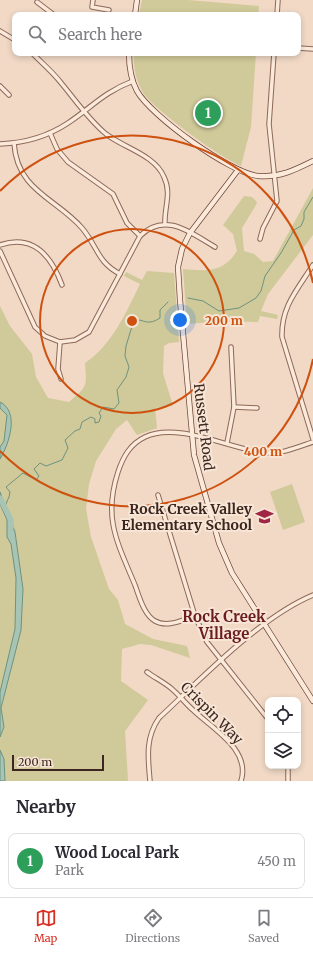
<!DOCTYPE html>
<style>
body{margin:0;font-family:Merriweather,serif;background:#f7f7f7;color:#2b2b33}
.controls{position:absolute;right:12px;bottom:12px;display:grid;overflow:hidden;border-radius:8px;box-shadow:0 2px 6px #0003}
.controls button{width:36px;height:36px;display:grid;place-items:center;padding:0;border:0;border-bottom:1px solid #e1e1e2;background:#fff;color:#2b2b33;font:20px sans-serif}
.scale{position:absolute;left:12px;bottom:10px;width:92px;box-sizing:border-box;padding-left:4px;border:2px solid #3d261f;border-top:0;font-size:11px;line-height:14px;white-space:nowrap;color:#3d261f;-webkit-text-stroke:3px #f7e6d6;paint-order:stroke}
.you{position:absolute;left:180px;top:320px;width:14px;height:14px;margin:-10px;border:3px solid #fff;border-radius:50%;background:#1a73e8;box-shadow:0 0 0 6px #1a73e833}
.badge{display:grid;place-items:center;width:26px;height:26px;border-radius:50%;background:#d93025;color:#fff;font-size:13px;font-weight:700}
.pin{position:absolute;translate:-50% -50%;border:2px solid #fff;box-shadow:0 1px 4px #0006}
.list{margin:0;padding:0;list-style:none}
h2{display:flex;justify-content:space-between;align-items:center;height:52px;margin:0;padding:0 16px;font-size:17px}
h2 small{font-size:13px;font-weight:400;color:#7c7c81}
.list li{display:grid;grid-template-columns:26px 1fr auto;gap:12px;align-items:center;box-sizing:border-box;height:56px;margin:0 8px 8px;padding:0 8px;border:1px solid #e1e1e2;border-radius:8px}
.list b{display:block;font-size:15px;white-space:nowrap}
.list p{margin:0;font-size:13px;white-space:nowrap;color:#7c7c81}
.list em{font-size:13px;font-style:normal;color:#7c7c81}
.icon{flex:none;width:22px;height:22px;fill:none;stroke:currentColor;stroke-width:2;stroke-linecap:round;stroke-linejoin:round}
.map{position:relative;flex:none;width:313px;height:781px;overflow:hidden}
.search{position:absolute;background:#fff;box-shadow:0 2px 6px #0003;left:12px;right:12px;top:12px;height:44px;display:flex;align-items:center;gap:10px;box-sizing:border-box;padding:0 14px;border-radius:8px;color:#7c7c81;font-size:15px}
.sheet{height:116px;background:#fff}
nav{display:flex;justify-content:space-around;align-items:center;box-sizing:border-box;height:56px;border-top:1px solid #e1e1e2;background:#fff;font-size:11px;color:#7c7c81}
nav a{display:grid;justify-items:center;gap:2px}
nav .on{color:#d93025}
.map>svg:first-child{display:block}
</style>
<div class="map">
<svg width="313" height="781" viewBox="0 0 313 781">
<rect width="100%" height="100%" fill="#f1d9c6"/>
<g fill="#d0c999">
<path d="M 142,0 L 188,0 L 259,6 L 258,15 L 139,15 Z"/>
<path d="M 134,53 L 256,53 L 251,127 L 241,166 C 222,159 156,111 144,94 C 136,82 133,67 134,53 Z"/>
<path d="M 313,188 L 313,235 L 268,294 L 261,311 L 278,315 L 277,319 L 260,316 L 258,322 L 226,321 L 187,324 L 183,269 C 208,271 223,273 237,251 L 233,234 L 223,225 L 244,196 L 252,197 L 257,202 L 256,205 L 242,228 L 244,251 L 254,254 L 263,262 L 273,261 Z"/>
<path d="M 147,271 L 174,273 L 179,342 L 169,343 L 164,346 L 163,373 L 173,406 L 155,408 L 157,428 L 137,435 L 127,420 L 116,429 L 96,461 L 89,484 L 86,509 L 91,537 L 109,589 L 118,600 L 125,624 L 153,639 L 187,646 L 190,658 L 151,645 L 140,644 L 122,649 L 121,681 L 148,700 L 125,731 L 128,781 L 0,781 L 0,306 L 10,326 L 32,354 L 36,377 L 48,398 L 69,402 C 87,386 87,388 85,363 C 112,345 126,313 140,284 L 124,276 L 126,272 L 142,280 Z"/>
<path d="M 292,484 L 305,522 L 283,530 L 270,492 Z"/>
</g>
<g fill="#a7c4b5" stroke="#6d9380">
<path d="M 0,402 C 20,412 9,444 0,459 L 0,447 L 4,441 L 7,415 L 0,408 Z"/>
<path d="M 0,492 L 15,532 L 23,589 L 21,630 L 1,708 L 4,727 L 0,737 L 0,692 L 15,629 L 16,578 L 11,544 L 7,537 L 7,520 L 0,504 Z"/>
<path d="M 0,750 L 4,759 L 5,781 L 0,781 Z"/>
</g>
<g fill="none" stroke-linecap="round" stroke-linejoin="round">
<g stroke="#6d9380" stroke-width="1">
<path d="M 188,298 L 203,301 L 219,311 L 239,308 L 256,298 L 261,291 L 265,276 L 281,253 L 294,230 L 301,226 L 304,219 L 304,212 L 313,197"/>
<path d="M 5,506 L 9,497 L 10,492 L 6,487 L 23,473 L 36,480 L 39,476 L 34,469 L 40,463 L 46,466 L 62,460 L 68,448 L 65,440 L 75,431 L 80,429 L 82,422 L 91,417 L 95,419 L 95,423 L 99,422 L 101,416 L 99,413 L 103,407 L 114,409 L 119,403 L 117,390 L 126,377 L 129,367 L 125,356 L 126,346 L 133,323 L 140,320 C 148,323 152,323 160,318 L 160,310 L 168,302"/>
</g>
<path stroke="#a7c4b5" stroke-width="5.5" d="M 0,498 L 11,520 L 11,527"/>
<defs>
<g id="street">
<path d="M 93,0 L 92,7 L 109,10"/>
<path d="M 37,2 L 54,15"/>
<path d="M 277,15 L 278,0"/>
<path d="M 0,31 L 15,40"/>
<path d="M 298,48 L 313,49"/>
<path d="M 32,53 C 42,63 53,72 62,84 C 76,101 89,120 106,134 C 124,148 155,155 164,177 C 172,194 164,207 165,224"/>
<path d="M 0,86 L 9,95"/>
<path d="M 50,133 L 57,149 L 68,162 L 113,194 L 127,223 L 140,236"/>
<path d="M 14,143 C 17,191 56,198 82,228 C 98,247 97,262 120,274"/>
<path d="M 0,144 C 24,143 47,137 68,123 C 92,107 104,92 133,81"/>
<path d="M 260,239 L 263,228 L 277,201 L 269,124 L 274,53"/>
<path d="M 0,245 C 33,234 51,255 62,285"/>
<path d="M 0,251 L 35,327 L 45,336 L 60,342 L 75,340 L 89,332 L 140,236 C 165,211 191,233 215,247"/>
<path d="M 313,265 C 297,290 281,307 282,337 L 313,439"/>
<path d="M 60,342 L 58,369 L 61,379"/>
<path d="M 234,407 L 257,408"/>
<path d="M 227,443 L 234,407 L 231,347"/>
<path d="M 158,495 L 195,616 L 207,642 L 268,719"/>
<path d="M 195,616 C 183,620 167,628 155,621 C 144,615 139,596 135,585 C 117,542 103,518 118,472 C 123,457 130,444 145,437 C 178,421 232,450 266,453 C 282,454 298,447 313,442"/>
<path d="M 147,672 C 155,678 164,682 172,689 C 180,696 186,704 194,711 C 213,729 251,750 241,781"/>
<path d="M 288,766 L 288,781"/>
<path d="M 150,781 C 148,758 145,738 159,718 C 201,679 260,617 313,595"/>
</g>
<g id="secondary">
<path d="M 135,15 L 137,0"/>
<path d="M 129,53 C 129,66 131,80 137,91 C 151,116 230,173 258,176 C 279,178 295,170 313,161"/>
<path d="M 238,170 L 190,233 L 182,249 L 178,267 L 180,300 L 194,455 L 219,543 L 232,573 L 313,701"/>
</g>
</defs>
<use href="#street" stroke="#8d695a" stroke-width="5.5"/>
<use href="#secondary" stroke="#6f4a3d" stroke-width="6"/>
<use href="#street" stroke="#fbe9da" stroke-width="3.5"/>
<use href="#secondary" stroke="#fbe9da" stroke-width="4.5"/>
</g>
<g fill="none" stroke="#ce510f" stroke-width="2">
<circle cx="132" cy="321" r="92"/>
<path d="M313 359A185 185 0 0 1 0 451M0 191A185 185 0 0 1 313 283"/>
</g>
<defs>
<symbol id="school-bare" viewBox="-9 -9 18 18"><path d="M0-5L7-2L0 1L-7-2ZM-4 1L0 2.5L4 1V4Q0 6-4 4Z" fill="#9f2745" stroke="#f7e6d6" stroke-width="2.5" paint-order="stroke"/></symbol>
</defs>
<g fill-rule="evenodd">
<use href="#school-bare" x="252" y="504" width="25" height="25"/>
</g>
<g text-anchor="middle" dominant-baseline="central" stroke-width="4" stroke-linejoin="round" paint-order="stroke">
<g font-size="14" fill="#3d261f" stroke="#f7e6d6">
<text transform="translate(204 427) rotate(83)">Russett Road</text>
<text transform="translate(212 713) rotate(45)">Crispin Way</text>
</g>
<g font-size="14" font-weight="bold" fill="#3d261f" stroke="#f7e6d6" text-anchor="end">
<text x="252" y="509">Rock Creek Valley<tspan x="252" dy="16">Elementary School</tspan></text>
</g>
<g font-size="15" font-weight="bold" fill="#6b1c1f" stroke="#f7e6d6">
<text x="224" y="616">Rock Creek<tspan x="224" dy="17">Village</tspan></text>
</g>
</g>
<circle cx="132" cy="321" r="6" fill="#ce510f" stroke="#f7e6d6" stroke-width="2"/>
<g font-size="12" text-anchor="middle" font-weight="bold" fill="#ce510f" stroke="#f7e6d6" stroke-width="4" stroke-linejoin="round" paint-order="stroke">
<text x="224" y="325">200 m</text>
<text x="263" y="456">400 m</text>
</g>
</svg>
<div class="controls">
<button><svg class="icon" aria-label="locate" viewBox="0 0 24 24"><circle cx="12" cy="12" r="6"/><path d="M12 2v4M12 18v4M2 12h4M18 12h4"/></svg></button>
<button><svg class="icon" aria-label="layers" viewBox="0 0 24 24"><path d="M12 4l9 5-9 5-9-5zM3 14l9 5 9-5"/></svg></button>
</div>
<div class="scale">200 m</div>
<div class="you"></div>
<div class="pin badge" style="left:208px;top:113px;background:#2e9e5b">1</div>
<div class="search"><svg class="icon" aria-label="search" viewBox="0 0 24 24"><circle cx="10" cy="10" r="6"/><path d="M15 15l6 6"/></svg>Search here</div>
</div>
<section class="sheet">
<h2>Nearby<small></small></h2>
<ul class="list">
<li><span class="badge" style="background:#2e9e5b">1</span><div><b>Wood Local Park</b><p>Park</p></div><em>450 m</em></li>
</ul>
</section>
<nav>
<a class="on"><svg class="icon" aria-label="map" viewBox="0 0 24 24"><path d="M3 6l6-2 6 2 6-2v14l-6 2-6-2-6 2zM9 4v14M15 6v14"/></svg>Map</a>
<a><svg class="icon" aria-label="directions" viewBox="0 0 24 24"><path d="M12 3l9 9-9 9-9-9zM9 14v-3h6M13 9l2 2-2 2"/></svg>Directions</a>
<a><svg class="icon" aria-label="saved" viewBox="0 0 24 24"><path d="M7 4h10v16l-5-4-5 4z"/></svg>Saved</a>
</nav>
